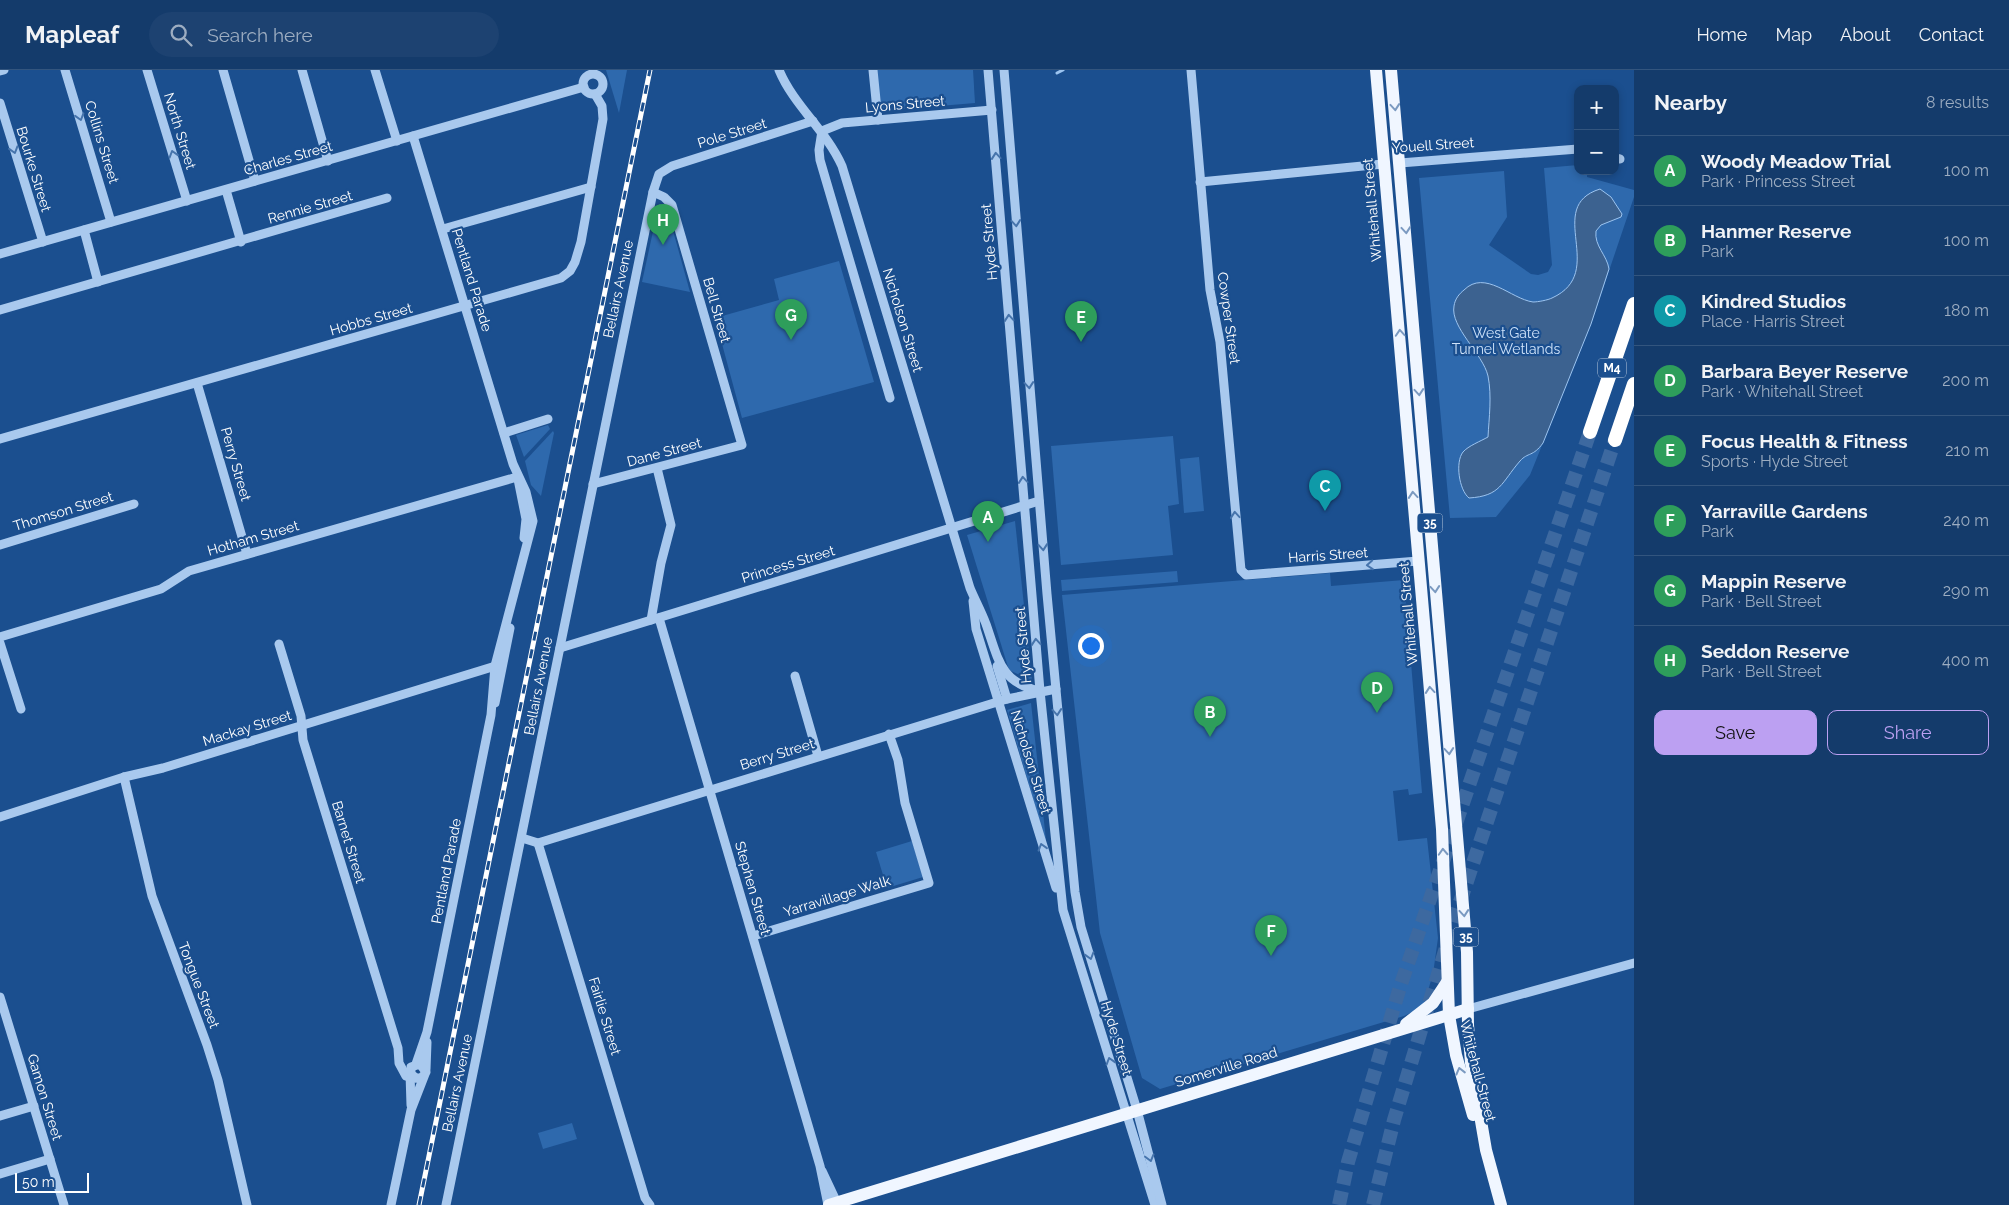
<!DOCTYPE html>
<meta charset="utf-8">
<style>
body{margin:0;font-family:Raleway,sans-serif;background:#1d4271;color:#f1f3f6}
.controls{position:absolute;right:15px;top:15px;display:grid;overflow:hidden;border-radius:10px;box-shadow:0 2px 8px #0003}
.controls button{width:45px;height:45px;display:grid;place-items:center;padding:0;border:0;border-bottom:1px solid #33557e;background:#143b6b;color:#f1f3f6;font:25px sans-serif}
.scale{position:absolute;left:15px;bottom:12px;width:74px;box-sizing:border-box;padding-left:5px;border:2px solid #fff;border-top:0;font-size:14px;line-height:18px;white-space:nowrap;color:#fff;-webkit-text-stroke:4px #1b4f8f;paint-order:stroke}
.you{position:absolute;left:1090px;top:575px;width:18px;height:18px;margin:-12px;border:4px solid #fff;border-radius:50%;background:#1a73e8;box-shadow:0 0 0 8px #1a73e833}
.badge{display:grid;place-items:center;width:32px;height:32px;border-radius:50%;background:#bca0f2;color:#fff;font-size:16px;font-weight:700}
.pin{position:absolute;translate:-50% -41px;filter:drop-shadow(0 1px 2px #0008)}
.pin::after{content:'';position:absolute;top:26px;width:18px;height:15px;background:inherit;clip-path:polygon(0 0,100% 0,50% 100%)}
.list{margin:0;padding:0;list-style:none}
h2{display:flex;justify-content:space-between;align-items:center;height:65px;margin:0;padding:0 20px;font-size:21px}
h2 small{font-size:16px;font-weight:400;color:#9dadc1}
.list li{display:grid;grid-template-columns:32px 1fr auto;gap:15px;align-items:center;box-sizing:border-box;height:70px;padding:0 20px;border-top:1px solid #33557e}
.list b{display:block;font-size:19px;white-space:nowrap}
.list p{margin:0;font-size:16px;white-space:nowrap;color:#9dadc1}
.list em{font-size:16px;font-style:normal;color:#9dadc1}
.actions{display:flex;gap:10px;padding:15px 20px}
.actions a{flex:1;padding:11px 0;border:1px solid #bca0f2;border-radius:10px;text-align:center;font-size:18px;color:#bca0f2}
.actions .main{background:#bca0f2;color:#111}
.icon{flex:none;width:28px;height:28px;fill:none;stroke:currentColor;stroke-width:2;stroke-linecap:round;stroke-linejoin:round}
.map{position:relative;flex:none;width:1634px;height:1135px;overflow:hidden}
header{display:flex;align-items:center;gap:30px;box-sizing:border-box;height:70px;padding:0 25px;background:#143b6b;border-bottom:1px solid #33557e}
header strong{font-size:24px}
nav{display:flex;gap:28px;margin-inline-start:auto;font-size:18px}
.search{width:350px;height:45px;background:#1d4271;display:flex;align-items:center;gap:12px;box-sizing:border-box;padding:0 18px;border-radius:28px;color:#9dadc1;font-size:19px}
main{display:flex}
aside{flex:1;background:#143b6b}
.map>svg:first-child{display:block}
</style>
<header>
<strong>Mapleaf</strong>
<div class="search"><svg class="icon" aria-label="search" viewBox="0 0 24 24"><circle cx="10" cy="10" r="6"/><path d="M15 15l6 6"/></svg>Search here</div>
<nav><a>Home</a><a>Map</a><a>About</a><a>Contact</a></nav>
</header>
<main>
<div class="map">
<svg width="1634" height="1135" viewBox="0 0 1634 1135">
<rect width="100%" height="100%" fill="#1b4f8f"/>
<g fill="#2e69ad">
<path d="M 606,0 L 627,0 L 619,43 Z"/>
<path d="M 877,0 L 973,0 L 975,33 L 880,41 Z"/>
<path d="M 1578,95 L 1578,101 L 1587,101 L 1587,107 L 1634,120 L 1634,127 L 1591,254 L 1530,405 L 1496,447 L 1450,448 L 1419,108 L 1504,101 L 1507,147 L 1489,175 L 1531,204 L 1538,205 L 1548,202 L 1552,195 L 1544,98 Z"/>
<path d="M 659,134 L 664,135 L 667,139 L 690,222 L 642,212 Z"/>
<path d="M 839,191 L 874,312 L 742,348 L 715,248 L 779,230 L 774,209 Z"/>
<path d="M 548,355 L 550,359 L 524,387 L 516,365 Z"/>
<path d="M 553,361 L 554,363 L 541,426 L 531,415 L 525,391 Z"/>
<path d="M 1173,366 L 1179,434 L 1168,436 L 1173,485 L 1061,495 L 1051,376 Z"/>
<path d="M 1199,387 L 1204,441 L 1184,443 L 1180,389 Z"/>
<path d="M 1015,451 L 1032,611 L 1009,600 L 967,465 Z"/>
<path d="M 1177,501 L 1178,512 L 1062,521 L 1061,510 Z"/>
<path d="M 1330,503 L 1331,516 L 1404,510 L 1422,723 L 1409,725 L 1408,719 L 1393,721 L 1398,771 L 1427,768 L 1438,868 L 1433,904 L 1423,937 L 1404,946 L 1160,1019 L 1142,1008 L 1100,863 L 1062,525 Z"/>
<path d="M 1031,633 L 1046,770 L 1045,770 L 1007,640 Z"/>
<path d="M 912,771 L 923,807 L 887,818 L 876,782 Z"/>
<path d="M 572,1053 L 577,1069 L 543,1079 L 538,1063 Z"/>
</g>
<path fill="#3c6290" stroke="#9cc4f0" d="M 1600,119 L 1611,127 L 1622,144 L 1621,147 L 1601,155 L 1596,161 C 1594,176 1607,185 1609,199 L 1591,254 L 1543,373 C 1533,387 1528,382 1520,391 C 1501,413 1501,426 1469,428 C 1459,420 1455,392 1463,382 C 1468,376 1481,371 1488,367 C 1489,348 1492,326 1488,306 C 1483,284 1450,257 1454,236 C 1455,229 1459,224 1464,220 C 1485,199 1511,229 1533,232 C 1538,232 1548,230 1552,228 C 1609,202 1543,137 1600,119 Z"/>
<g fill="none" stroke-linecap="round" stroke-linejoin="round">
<path stroke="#9cc4f0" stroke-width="3" d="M 1057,3 L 1063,0"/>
<g stroke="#3d69a0" stroke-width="14" stroke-dasharray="14 7" stroke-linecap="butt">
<path d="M 1339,1135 L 1348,1092 L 1400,917 L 1590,362"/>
<path d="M 1373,1135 L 1394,1050 L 1457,841 L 1615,370"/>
</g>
<g stroke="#a9c9ee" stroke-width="9">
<path d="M 65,0 L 111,152"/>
<path d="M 147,0 L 187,131"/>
<path d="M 223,0 L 255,111"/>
<path d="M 302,0 L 328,91"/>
<path d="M 375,0 L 397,71"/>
<path d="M 779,0 C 794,36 826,60 842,96 L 970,518 C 975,530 981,541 986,554 C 998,588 1000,613 1040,621"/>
<path d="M 873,0 L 878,50"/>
<path d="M 988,0 L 1040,621 L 1063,840 L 1155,1135"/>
<path d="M 1004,0 L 1047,524 L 1075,822 L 1081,857 L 1137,1040 L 1162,1135"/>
<path d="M 1191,0 L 1210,220 L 1220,272 L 1241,500 L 1246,505 L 1418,491"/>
<path d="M 0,1 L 4,0"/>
<circle cx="593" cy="14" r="10"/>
<path d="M 0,33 L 43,172"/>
<path d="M 413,66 L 513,394 L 526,422 L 533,451 L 495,596 L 491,645 L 427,962 L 416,994"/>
<path d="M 1615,88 L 1620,89"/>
<path d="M 1400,93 L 1578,79"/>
<path d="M 1200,112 L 1383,94"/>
<path d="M 226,120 L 241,172"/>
<path d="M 443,159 L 591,117"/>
<path d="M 84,160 L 98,212"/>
<path d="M 0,184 L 584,17"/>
<path d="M 0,240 L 387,128"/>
<path d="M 197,313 L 247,484"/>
<path d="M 890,328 L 820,90 L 819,80 L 822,61 L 842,53 L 992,40"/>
<path d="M 504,363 L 548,349"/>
<path d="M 0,369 L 561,208 L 570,201 L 575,192 L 581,172 L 603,49 L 602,36 L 595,24"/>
<path d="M 518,409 L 526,449 L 524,468"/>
<path d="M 593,414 L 742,375 L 672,135 L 664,127 L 653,122"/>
<path d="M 0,475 L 134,434"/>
<path d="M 973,531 L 976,559 L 1056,818"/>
<path d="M 659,548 L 820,1096 L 828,1135"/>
<path d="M 651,550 L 661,493 L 671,455 L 657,398"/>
<path d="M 0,567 L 161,519 L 189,501 L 517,407"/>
<path d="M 0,573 L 21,639"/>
<path d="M 279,574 L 301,646 L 303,670 L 398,978 L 399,993 L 406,1006 L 416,1008"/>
<path d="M 560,578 L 1039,431"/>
<path d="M 997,596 L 1007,629"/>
<path d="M 795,606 L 818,686"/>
<path d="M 495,633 L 510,558"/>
<path d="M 124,707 L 152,826 L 207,975 L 218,1010 L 247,1135"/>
<path d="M 0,747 L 124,707 L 163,698 L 502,594"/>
<path d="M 522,768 L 538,773 L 1007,629 L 1056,619"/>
<path d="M 538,773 L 645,1128 L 650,1135"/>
<path d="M 753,866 L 929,813 L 905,733 L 898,690 L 889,664"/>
<path d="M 0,927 L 64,1135"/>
<path d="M 1468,939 L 1634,893"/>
<path d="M 426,999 L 427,972"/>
<path d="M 410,1003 L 411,1035"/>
<path d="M 0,1046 L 34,1036"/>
<path d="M 822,1101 L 838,1135"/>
<path d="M 0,1104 L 50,1089"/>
<path d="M 391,1135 L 411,1040 L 425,1004 L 426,1002 L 420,994 L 411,997 L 411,1004 L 416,1008 L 421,1008 L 425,1004"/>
<path d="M 446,1135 L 653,122 L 659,104 L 672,96 L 813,51"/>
</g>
<g stroke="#f0f6ff" stroke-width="12">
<path d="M 1376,0 L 1442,759 L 1449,945 L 1456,985 L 1473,1045"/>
<path d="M 1391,0 L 1467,882 L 1468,955 L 1471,993 L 1486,1080 L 1501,1135"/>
<path d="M 1406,954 L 1433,933 L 1447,912"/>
<path d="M 829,1135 L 1468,939"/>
</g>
<g stroke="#fff" stroke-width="14">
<path d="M 1590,362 L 1634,234"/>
<path d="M 1615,370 L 1634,314"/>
</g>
<defs>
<path id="rail" d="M 419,1135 L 650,0"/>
</defs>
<use href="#rail" stroke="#fff" stroke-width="5"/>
<use href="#rail" stroke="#1b4f8f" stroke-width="3" stroke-dasharray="9" stroke-linecap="butt"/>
</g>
<defs><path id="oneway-chevron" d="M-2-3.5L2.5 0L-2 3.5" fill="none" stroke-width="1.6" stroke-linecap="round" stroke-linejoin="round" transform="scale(1.25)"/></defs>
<g stroke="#7b9ac1">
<use href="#oneway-chevron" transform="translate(1395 37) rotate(85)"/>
<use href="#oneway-chevron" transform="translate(1406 160) rotate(85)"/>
<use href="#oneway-chevron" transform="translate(1400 263) rotate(-94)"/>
<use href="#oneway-chevron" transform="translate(1419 322) rotate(85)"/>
<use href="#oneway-chevron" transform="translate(1413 425) rotate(-95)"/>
<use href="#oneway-chevron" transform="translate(1435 519) rotate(85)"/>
<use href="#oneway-chevron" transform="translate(1430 620) rotate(-95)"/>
<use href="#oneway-chevron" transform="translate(1449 681) rotate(85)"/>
<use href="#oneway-chevron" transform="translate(1443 782) rotate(-93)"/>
<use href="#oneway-chevron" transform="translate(1464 843) rotate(85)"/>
<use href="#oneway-chevron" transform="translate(1460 1001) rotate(-104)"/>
</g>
<g stroke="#4674ac">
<use href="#oneway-chevron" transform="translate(80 47) rotate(73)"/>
<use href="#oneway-chevron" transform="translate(14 80) rotate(73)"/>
<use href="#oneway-chevron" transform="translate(173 84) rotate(-107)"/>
<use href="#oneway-chevron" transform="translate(996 86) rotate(-95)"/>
<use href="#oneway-chevron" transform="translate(1016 153) rotate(85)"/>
<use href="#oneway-chevron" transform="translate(1009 248) rotate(-95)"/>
<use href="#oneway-chevron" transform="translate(1029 315) rotate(85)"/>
<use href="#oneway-chevron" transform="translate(1023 410) rotate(-95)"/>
<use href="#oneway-chevron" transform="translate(1235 445) rotate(-95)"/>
<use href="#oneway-chevron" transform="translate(1043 477) rotate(85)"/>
<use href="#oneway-chevron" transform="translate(1370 495) rotate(176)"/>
<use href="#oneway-chevron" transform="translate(1036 572) rotate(-95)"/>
<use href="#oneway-chevron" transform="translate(1057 642) rotate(85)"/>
<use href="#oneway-chevron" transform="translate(1042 777) rotate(-107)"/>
<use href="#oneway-chevron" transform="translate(1090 886) rotate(73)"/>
<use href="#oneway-chevron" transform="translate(1110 991) rotate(-107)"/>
<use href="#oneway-chevron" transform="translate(1150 1088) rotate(75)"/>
</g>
<g text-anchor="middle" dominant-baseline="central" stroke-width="4.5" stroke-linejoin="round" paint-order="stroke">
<g fill="#1b4f8f" stroke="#bbcadd" stroke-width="1">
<rect x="1598" y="288.5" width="28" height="19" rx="4"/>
<rect x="1417.5" y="443.5" width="25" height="19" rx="4"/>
<rect x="1453.5" y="857.5" width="25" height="19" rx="4"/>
</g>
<g font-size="12" font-weight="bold" fill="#fff">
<text x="1612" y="298">M4</text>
<text x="1430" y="453">35</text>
<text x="1466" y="867">35</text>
</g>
<g font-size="14" fill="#fff" stroke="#1b4f8f">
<text transform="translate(905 34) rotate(-5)">Lyons Street</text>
<text transform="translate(180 61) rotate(73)">North Street</text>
<text transform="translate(732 63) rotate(-17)">Pole Street</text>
<text transform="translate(102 72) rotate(73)">Collins Street</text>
<text transform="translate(1433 75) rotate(-4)">Youell Street</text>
<text transform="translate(288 88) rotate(-16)">Charles Street</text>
<text transform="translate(34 99) rotate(73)">Bourke Street</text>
<text transform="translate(310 137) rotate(-16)">Rennie Street</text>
<text transform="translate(1372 140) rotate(-95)">Whitehall Street</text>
<text transform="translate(989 172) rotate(-95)">Hyde Street</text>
<text transform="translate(472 210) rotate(73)">Pentland Parade</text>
<text transform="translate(618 219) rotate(-78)">Bellairs Avenue</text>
<text transform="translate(717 240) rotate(74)">Bell Street</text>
<text transform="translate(1229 248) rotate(82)">Cowper Street</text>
<text transform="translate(371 249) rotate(-16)">Hobbs Street</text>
<text transform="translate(903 250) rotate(73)">Nicholson Street</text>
<text transform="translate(664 382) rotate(-15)">Dane Street</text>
<text transform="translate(236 394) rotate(74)">Perry Street</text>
<text transform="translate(63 441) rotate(-17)">Thomson Street</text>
<text transform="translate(253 468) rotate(-16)">Hotham Street</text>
<text transform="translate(1328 485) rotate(-4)">Harris Street</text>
<text transform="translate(788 494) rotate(-17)">Princess Street</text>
<text transform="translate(1408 544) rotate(-95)">Whitehall Street</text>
<text transform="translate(1023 575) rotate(-95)">Hyde Street</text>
<text transform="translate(538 616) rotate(-79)">Bellairs Avenue</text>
<text transform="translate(247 658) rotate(-17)">Mackay Street</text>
<text transform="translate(777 684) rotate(-17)">Berry Street</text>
<text transform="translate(1031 692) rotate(73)">Nicholson Street</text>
<text transform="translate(349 772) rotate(73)">Barnet Street</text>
<text transform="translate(446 801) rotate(-79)">Pentland Parade</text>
<text transform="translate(753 818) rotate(74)">Stephen Street</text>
<text transform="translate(837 826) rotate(-17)">Yarravillage Walk</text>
<text transform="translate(199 915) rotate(69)">Tongue Street</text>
<text transform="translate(605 946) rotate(73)">Fairlie Street</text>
<text transform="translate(1117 968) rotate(73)">Hyde Street</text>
<text transform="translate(1226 997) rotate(-17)">Somerville Road</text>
<text transform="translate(1478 1001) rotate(75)">Whitehall Street</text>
<text transform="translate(457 1013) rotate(-78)">Bellairs Avenue</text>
<text transform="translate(45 1027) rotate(73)">Gamon Street</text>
</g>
<g font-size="14" fill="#cfe3fa" stroke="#1b4f8f">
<text x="1506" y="263">West Gate<tspan x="1506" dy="16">Tunnel Wetlands</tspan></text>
</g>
</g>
</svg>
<div class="controls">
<button>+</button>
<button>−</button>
</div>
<div class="scale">50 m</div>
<div class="you"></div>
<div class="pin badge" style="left:988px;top:472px;background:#2e9e5b">A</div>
<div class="pin badge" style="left:1210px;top:667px;background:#2e9e5b">B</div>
<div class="pin badge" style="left:1325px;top:441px;background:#0f9aa8">C</div>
<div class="pin badge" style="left:1377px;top:643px;background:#2e9e5b">D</div>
<div class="pin badge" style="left:1081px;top:272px;background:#2e9e5b">E</div>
<div class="pin badge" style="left:1271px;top:886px;background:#2e9e5b">F</div>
<div class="pin badge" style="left:791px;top:270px;background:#2e9e5b">G</div>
<div class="pin badge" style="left:663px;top:175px;background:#2e9e5b">H</div>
</div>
<aside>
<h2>Nearby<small>8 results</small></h2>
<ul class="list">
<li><span class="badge" style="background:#2e9e5b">A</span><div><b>Woody Meadow Trial</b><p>Park · Princess Street</p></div><em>100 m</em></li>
<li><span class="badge" style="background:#2e9e5b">B</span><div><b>Hanmer Reserve</b><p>Park</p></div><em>100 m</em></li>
<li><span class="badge" style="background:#0f9aa8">C</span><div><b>Kindred Studios</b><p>Place · Harris Street</p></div><em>180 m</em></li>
<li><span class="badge" style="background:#2e9e5b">D</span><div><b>Barbara Beyer Reserve</b><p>Park · Whitehall Street</p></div><em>200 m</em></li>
<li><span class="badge" style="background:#2e9e5b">E</span><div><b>Focus Health &amp; Fitness</b><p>Sports · Hyde Street</p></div><em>210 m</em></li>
<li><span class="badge" style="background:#2e9e5b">F</span><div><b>Yarraville Gardens</b><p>Park</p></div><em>240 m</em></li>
<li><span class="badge" style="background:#2e9e5b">G</span><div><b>Mappin Reserve</b><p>Park · Bell Street</p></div><em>290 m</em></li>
<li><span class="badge" style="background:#2e9e5b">H</span><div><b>Seddon Reserve</b><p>Park · Bell Street</p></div><em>400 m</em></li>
</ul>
<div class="actions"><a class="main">Save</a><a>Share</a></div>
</aside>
</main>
